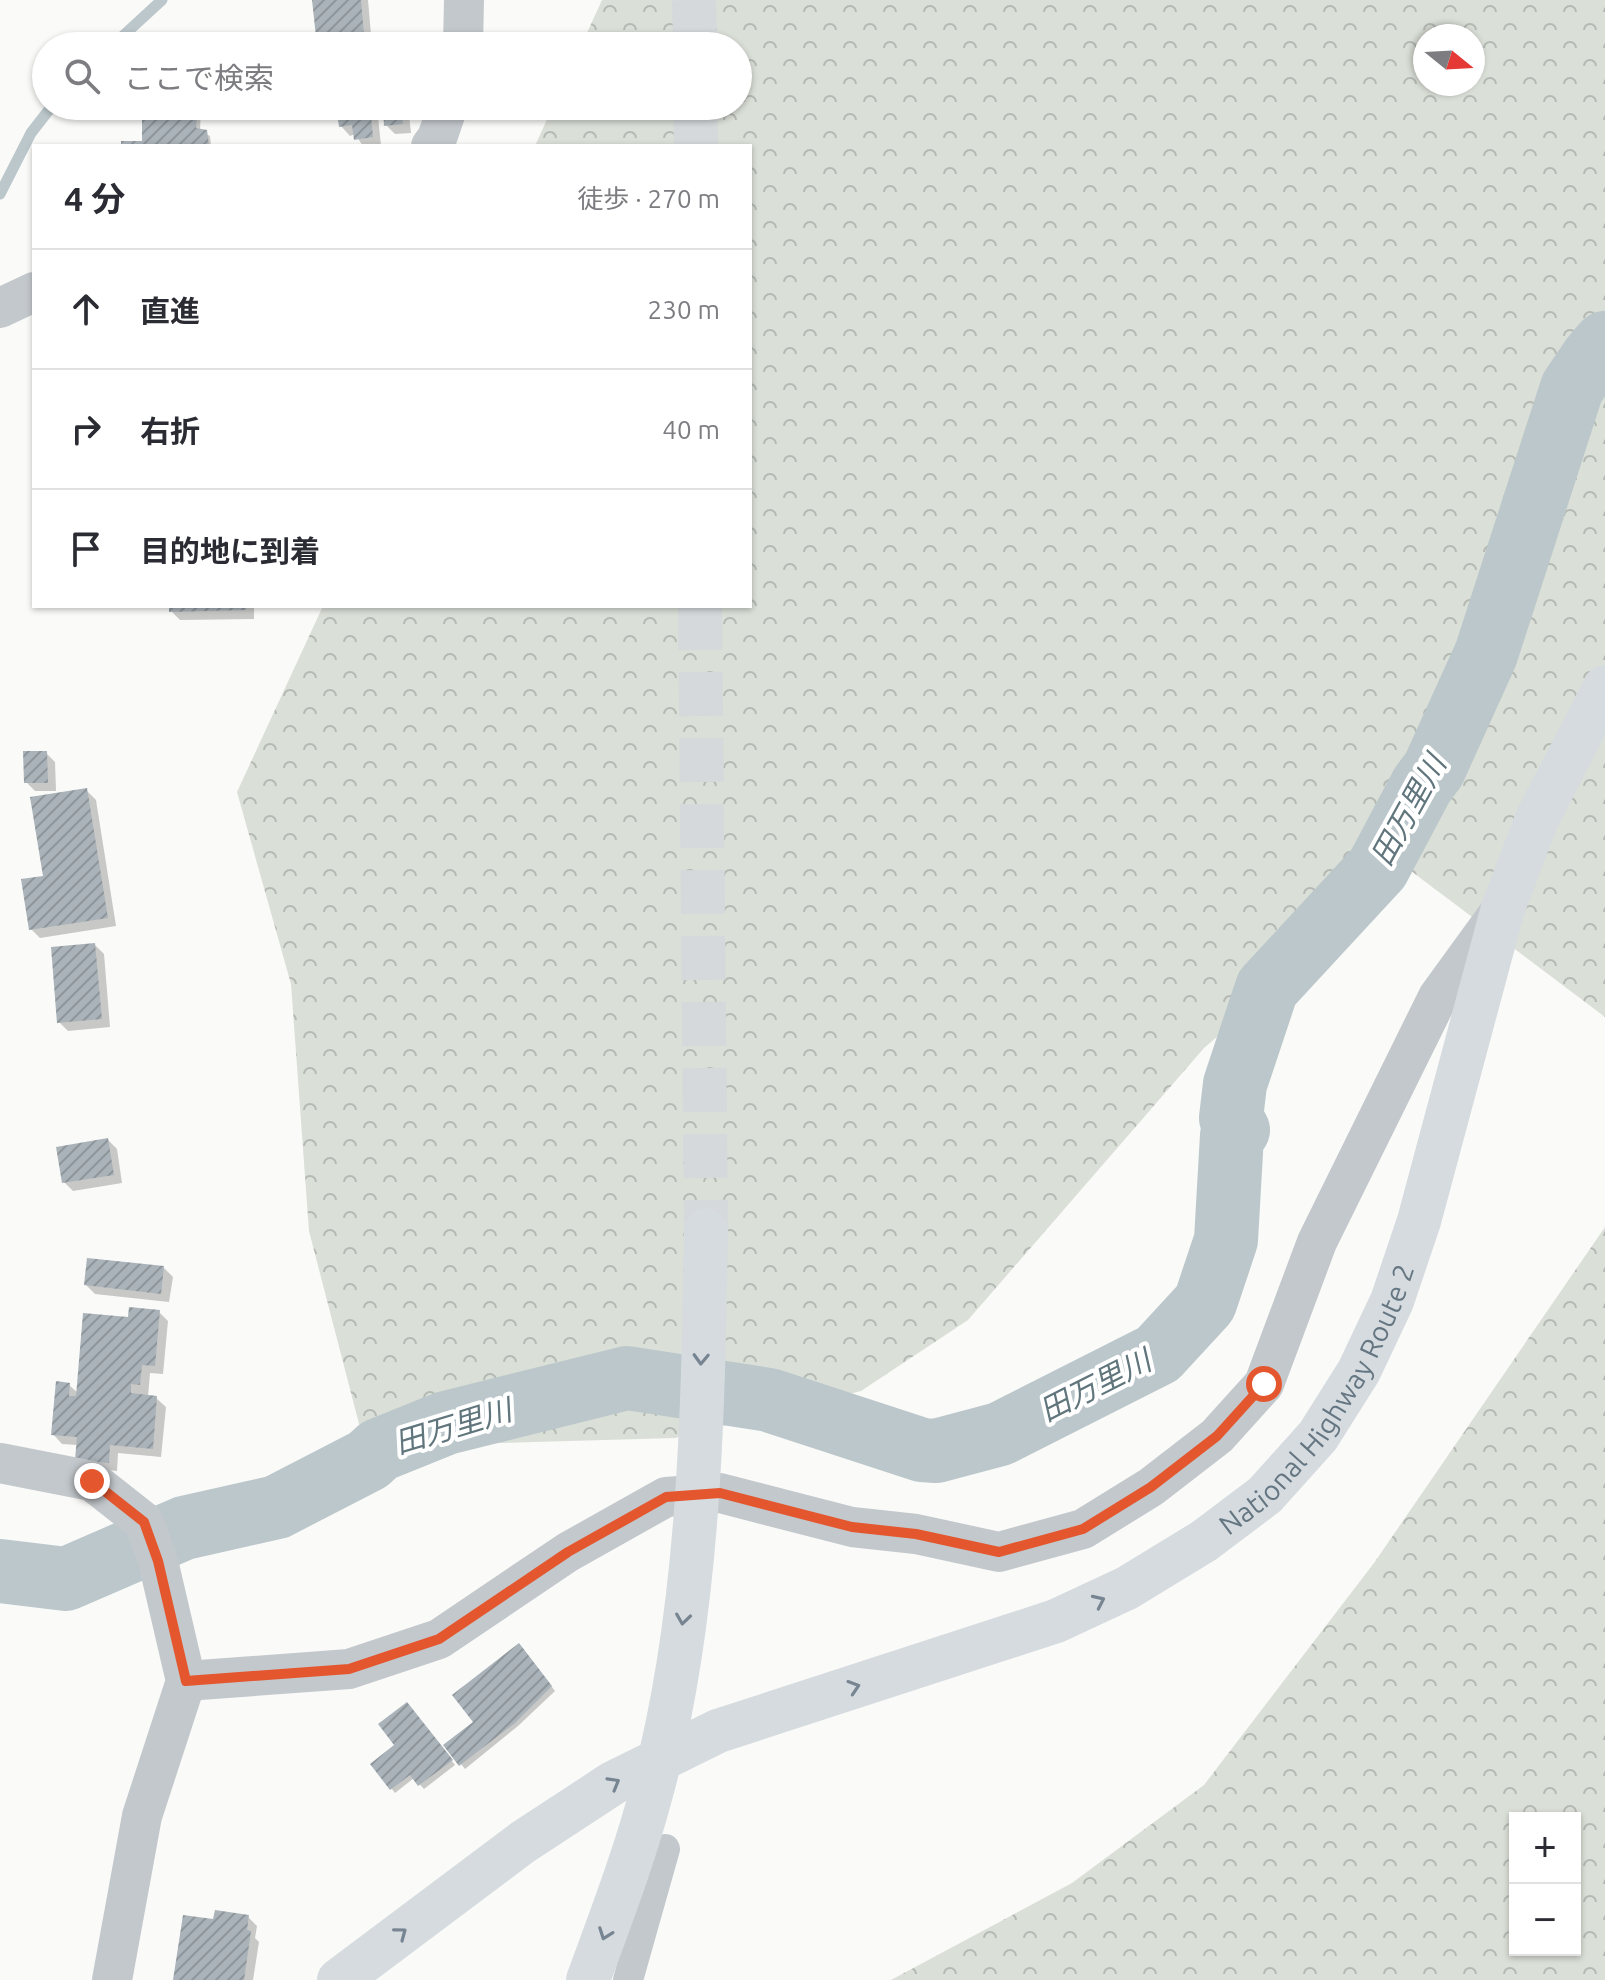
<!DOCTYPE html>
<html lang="ja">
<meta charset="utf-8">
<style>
body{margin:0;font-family:Ubuntu,"Noto Sans JP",sans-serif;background:#f7f7f7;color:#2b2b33}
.controls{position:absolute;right:24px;bottom:24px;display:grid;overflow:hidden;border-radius:0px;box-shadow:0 2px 6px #0004}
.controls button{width:72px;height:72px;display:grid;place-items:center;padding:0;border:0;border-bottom:2px solid #e1e1e2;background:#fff;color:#2b2b33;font:40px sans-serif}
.compass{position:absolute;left:1413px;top:24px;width:72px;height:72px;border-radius:50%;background:#fff;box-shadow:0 2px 6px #0004;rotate:108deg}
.stop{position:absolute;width:24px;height:24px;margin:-18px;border:6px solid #e4572e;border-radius:50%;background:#fff}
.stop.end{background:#e4572e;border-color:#fff;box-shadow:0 2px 8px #0008}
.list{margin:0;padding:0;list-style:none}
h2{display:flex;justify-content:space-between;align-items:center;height:104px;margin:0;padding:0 32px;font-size:34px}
h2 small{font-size:26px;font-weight:400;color:#7c7c81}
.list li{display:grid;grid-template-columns:52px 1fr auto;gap:24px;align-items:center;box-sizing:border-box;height:120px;padding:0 32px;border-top:2px solid #e1e1e2}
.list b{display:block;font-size:30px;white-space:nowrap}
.list em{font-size:26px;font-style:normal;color:#7c7c81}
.icon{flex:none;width:44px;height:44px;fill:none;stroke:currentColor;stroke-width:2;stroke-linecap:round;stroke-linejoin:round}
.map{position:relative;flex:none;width:1605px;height:1980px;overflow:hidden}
.search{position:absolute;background:#fff;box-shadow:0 2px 6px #0004;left:32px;top:32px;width:720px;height:88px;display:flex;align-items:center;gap:20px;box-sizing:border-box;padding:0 28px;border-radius:44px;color:#7c7c81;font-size:30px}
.panel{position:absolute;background:#fff;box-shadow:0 2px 6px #0004;left:32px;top:144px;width:720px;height:464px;border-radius:0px}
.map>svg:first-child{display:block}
</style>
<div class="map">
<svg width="1605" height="1980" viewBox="0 0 1605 1980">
<defs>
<pattern id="forest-crowns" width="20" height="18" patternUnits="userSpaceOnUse" patternTransform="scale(2)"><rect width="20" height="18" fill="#dadfd7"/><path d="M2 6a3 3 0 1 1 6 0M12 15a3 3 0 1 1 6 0" fill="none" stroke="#b4b9b4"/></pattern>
<pattern id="building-hatch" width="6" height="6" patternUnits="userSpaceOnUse" patternTransform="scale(2)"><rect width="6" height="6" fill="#aab3b9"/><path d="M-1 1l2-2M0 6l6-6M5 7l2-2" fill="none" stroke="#8e969c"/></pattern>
</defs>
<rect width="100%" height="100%" fill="#fafaf8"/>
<g fill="url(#forest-crowns)" fill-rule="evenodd">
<path d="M 602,0 L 1605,0 L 1605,1017 L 1411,871 L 1204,1048 L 968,1320 L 861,1391 L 675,1438 L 365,1447 L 309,1231 L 291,984 L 237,792 L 323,606 L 750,606 L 750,146 L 535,146 L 553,106 L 738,106 L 738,46 L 581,46 ZM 1425,36 L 1473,36 L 1473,84 L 1425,84 Z"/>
<path d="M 1605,1227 L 1605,1980 L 891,1980 L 1072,1883 L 1204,1785 L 1374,1563 ZM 1515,1818 L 1575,1818 L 1575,1950 L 1515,1950 Z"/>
</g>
<g fill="#0003">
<path d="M 314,0 L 368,0 L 372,46 L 319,46 Z"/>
<path d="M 144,106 L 201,106 L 200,131 L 210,136 L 211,146 L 123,146 L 144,143 Z"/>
<path d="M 325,106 L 377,106 L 381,146 L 363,146 L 355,134 L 350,136 L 341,126 L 339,114 L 334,115 Z"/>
<path d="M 385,106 L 408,106 L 411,133 L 395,134 L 386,125 Z"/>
<path d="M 171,606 L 254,606 L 254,619 L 180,620 L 171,611 Z"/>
<path d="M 46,753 L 55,762 L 56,791 L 35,791 L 26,782 Z"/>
<path d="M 87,791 L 96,800 L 116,926 L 40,938 L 31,929 L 45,878 Z"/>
<path d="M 95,945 L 104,954 L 110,1027 L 68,1031 L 59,1022 Z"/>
<path d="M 108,1140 L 117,1149 L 122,1183 L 73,1191 L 64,1182 Z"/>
<path d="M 164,1268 L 173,1277 L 169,1302 L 95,1294 L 86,1285 Z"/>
<path d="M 159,1312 L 168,1321 L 163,1374 L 150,1373 L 148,1397 L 156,1398 L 166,1407 L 161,1457 L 118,1453 L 117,1471 L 86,1468 L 78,1445 L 62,1444 L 53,1434 L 69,1385 L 78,1393 L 130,1319 Z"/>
<path d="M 523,1649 L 555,1691 L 518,1726 L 465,1769 L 446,1745 L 476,1722 Z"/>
<path d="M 411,1708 L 455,1765 L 424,1789 L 414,1778 L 395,1793 L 373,1764 L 397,1745 Z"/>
<path d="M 248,1917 L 257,1926 L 255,1938 L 259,1942 L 253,1980 L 175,1980 L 215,1921 Z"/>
</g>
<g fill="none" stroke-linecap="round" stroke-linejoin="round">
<g stroke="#bbc7cb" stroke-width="11">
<path d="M 112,46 L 162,0"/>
<path d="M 0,194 L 31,133 L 52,106"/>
</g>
<path stroke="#bbc7cb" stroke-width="64" d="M 0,1571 L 66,1579 L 184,1528 L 277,1507 L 368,1460 L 379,1450 L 446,1423 L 627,1378 L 769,1400 L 922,1450 L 936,1451 L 1000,1434 L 1158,1354 L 1205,1303 L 1226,1240 L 1232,1135 L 1238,1130 L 1231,1118 L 1235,1084 L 1267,988 L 1378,868 L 1422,785 L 1434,769 L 1486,654 L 1572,388 L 1593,357 L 1605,343"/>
</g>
<g fill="url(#building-hatch)">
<path d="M 312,0 L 361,0 L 365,46 L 317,46 Z"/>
<path d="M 142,106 L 198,106 L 196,128 L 207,130 L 209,146 L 121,146 L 121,141 L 142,141 Z"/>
<path d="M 336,106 L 370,106 L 373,137 L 354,140 L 352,125 L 339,127 Z"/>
<path d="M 383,106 L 401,106 L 403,124 L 384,126 Z"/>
<path d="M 169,606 L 246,606 L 246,610 L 169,612 Z"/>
<path d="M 23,751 L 47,751 L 48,783 L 24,783 Z"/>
<path d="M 87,788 L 108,918 L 29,930 L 21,879 L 43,876 L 30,797 Z"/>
<path d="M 95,943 L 102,1019 L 57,1023 L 51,947 Z"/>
<path d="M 108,1138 L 114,1175 L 62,1183 L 56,1147 Z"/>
<path d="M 87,1258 L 164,1266 L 161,1294 L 84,1285 Z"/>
<path d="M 129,1307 L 160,1310 L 155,1366 L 142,1365 L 140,1385 L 131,1384 L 131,1393 L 157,1396 L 153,1449 L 110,1445 L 109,1463 L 75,1460 L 77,1437 L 51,1435 L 56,1381 L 70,1383 L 69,1396 L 76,1396 L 83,1313 L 128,1317 Z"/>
<path d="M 519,1643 L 552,1686 L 515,1723 L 459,1766 L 443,1745 L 473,1722 L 452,1695 Z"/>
<path d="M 407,1702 L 453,1760 L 418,1786 L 410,1775 L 390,1790 L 370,1764 L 394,1745 L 378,1724 Z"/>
<path d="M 215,1910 L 249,1915 L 247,1930 L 251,1931 L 244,1980 L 173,1980 L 183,1915 L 213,1919 Z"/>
</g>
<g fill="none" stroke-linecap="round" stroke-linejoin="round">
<g stroke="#d5d9db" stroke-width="44" stroke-dasharray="44 22" stroke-linecap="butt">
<path d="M 694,0 L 695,46"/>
<path d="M 695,106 L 696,146"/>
<path d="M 700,606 L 706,1230"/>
</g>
<path stroke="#c3c8cc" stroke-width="30" d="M 628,1980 L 665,1849"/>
<g stroke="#c3c8cc" stroke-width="40">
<path d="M 463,46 L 464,0"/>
<path d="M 431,146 L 437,138 L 448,106"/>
<path d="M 0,308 L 34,292"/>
<path d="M 0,1463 L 92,1481 L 144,1522 L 158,1561 L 186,1681 L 142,1816 L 112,1980"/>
<path d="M 186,1681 L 349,1669 L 439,1639 L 568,1552 L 666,1497 L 720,1493 L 852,1527 L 916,1534 L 999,1552 L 1083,1529 L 1151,1487 L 1217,1436 L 1264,1384 L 1317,1242 L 1438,997 L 1499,913"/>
</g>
<g stroke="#d6dbdf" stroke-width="44">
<path id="s1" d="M 339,1980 L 523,1842 L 613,1783 L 718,1731 L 1056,1621 L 1127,1588 L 1204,1541 L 1265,1495 L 1318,1436 L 1359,1371 L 1392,1301 L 1419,1221 L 1503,908 L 1537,819 L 1605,687"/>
<path d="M 588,1980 C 611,1917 635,1855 652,1790 C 700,1612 703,1414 706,1230"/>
</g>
</g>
<defs><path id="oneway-chevron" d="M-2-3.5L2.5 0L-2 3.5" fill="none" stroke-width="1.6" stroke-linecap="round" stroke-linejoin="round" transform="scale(2)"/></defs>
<g stroke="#768591">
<use href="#oneway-chevron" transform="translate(701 1359) rotate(92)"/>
<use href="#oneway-chevron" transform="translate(1099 1601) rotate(-25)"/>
<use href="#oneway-chevron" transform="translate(683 1619) rotate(98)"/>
<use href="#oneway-chevron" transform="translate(854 1687) rotate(-18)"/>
<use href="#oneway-chevron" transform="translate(614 1783) rotate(-30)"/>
<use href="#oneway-chevron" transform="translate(401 1933) rotate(-37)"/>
<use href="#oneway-chevron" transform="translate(605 1934) rotate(110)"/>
</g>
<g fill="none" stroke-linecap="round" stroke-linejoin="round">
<path stroke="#e4572e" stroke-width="10" d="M 92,1481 L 144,1522 L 158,1561 L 186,1681 L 349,1669 L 439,1639 L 568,1552 L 666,1497 L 720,1493 L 852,1527 L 916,1534 L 999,1552 L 1083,1529 L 1151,1487 L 1217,1436 L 1264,1384"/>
</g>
<g text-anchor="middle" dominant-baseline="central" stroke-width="8" stroke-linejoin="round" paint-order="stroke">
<g font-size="28" fill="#657683" stroke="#fff">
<text stroke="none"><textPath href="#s1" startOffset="1164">National Highway Route 2</textPath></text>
</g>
<g font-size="30" font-style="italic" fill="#60757c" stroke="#fff">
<text transform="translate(1408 810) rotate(-61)">田万里川</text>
<text transform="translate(1095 1385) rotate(-27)">田万里川</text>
<text transform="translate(453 1426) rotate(-17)">田万里川</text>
</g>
</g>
</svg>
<div class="controls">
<button>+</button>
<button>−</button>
</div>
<svg class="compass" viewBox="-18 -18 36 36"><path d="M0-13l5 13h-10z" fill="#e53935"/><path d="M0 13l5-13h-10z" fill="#7c7c81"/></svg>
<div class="stop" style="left:1264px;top:1384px"></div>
<div class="stop end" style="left:92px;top:1481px"></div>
<div class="search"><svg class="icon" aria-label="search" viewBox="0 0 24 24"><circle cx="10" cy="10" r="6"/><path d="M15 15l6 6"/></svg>ここで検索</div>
<section class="panel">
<h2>4 分<small>徒歩 · 270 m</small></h2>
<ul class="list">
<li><svg class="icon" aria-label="ahead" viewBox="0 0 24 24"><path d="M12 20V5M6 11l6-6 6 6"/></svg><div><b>直進</b></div><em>230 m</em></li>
<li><svg class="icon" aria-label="right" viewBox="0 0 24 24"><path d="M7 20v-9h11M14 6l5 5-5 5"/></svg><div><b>右折</b></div><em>40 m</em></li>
<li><svg class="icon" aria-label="arrive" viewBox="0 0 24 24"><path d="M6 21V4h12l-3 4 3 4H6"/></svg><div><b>目的地に到着</b></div></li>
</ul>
</section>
</div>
